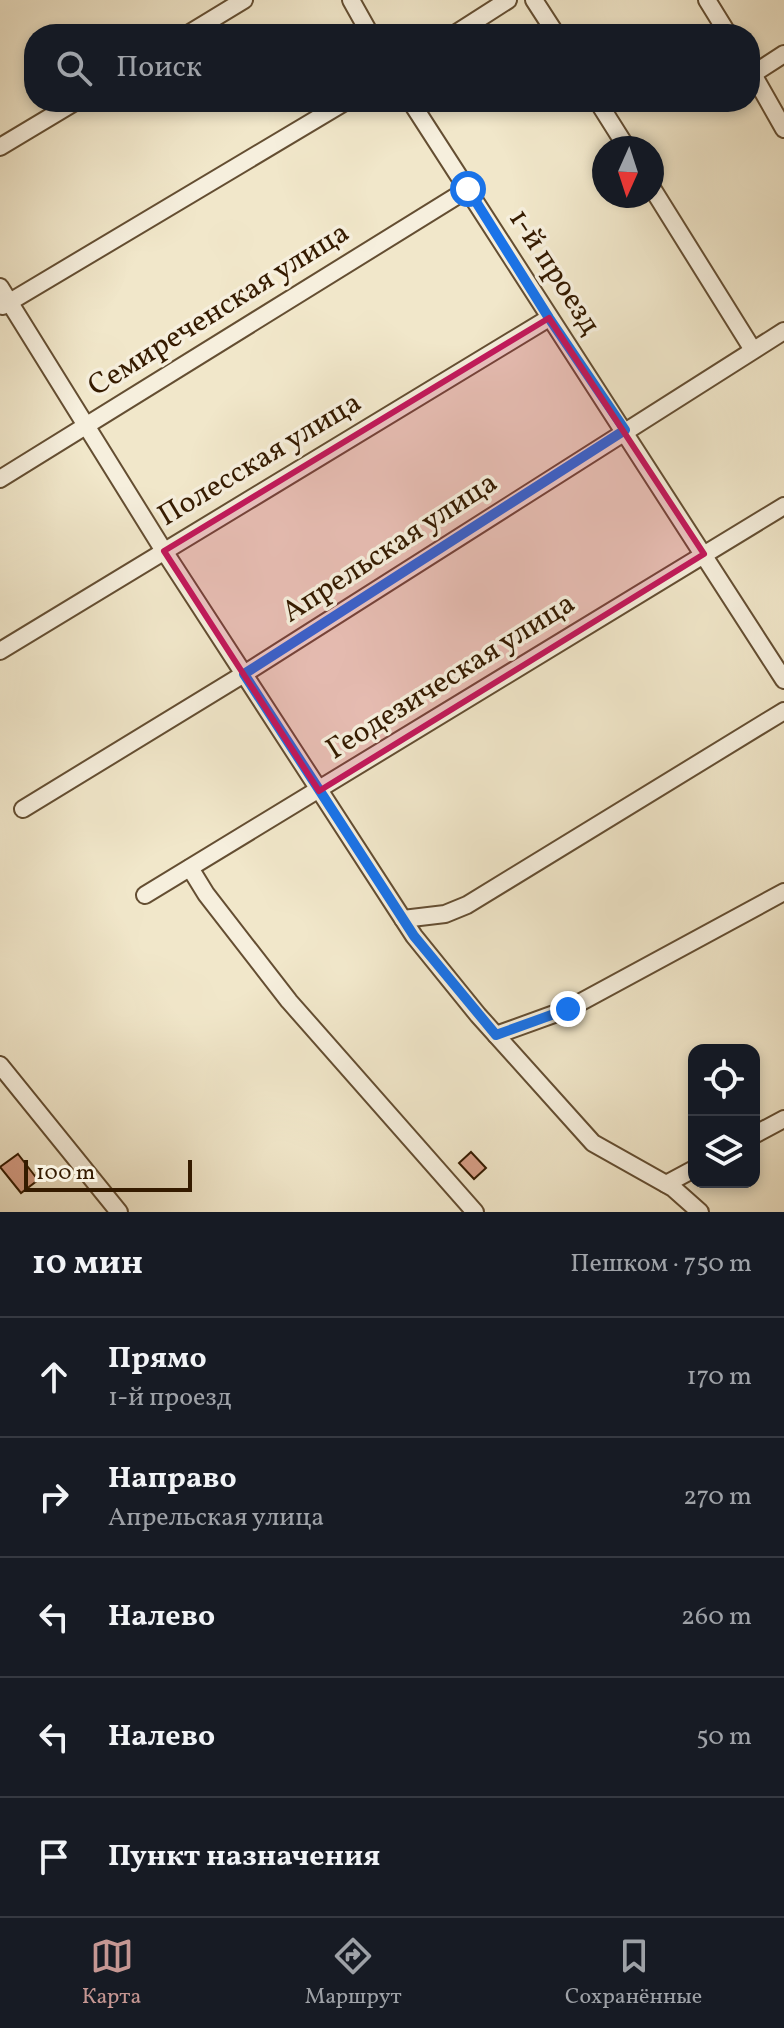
<!DOCTYPE html>
<html lang="ru">
<meta charset="utf-8">
<style>
body{margin:0;font-family:Vollkorn,serif;background:#20242c;color:#f1f3f6}
.controls{position:absolute;right:24px;bottom:24px;display:grid;overflow:hidden;border-radius:16px;box-shadow:0 4px 12px #0003}
.controls button{width:72px;height:72px;display:grid;place-items:center;padding:0;border:0;border-bottom:2px solid #363941;background:#171b24;color:#f1f3f6;font:40px sans-serif}
.compass{position:absolute;left:592px;top:136px;width:72px;height:72px;border-radius:50%;background:#171b24;box-shadow:0 4px 12px #0003;rotate:183deg}
.scale{position:absolute;left:24px;bottom:20px;width:168px;box-sizing:border-box;padding-left:8px;border:4px solid #351b00;border-top:0;font-size:22px;line-height:28px;white-space:nowrap;color:#351b00;-webkit-text-stroke:6px #f6efdd;paint-order:stroke}
.stop{position:absolute;width:24px;height:24px;margin:-18px;border:6px solid #1a73e8;border-radius:50%;background:#fff}
.stop.end{background:#1a73e8;border-color:#fff;box-shadow:0 2px 8px #0008}
.list{margin:0;padding:0;list-style:none}
h2{display:flex;justify-content:space-between;align-items:center;height:104px;margin:0;padding:0 32px;font-size:34px}
h2 small{font-size:26px;font-weight:400;color:#9ea1a6}
.list li{display:grid;grid-template-columns:52px 1fr auto;gap:24px;align-items:center;box-sizing:border-box;height:120px;padding:0 32px;border-top:2px solid #363941}
.list b{display:block;font-size:30px;white-space:nowrap}
.list p{margin:0;font-size:26px;white-space:nowrap;color:#9ea1a6}
.list em{font-size:26px;font-style:normal;color:#9ea1a6}
.icon{flex:none;width:44px;height:44px;fill:none;stroke:currentColor;stroke-width:2;stroke-linecap:round;stroke-linejoin:round}
.map{position:relative;flex:none;width:784px;height:1212px;overflow:hidden}
.search{position:absolute;background:#171b24;box-shadow:0 4px 12px #0003;left:24px;right:24px;top:24px;height:88px;display:flex;align-items:center;gap:20px;box-sizing:border-box;padding:0 28px;border-radius:32px;color:#9ea1a6;font-size:30px}
.sheet{height:704px;background:#171b24}
nav{display:flex;justify-content:space-around;align-items:center;box-sizing:border-box;height:112px;border-top:2px solid #363941;background:#171b24;font-size:22px;color:#9ea1a6}
nav a{display:grid;justify-items:center;gap:4px}
nav .on{color:#c59692}
.map>svg:first-child{display:block}
</style>
<div class="map">
<svg width="784" height="1212" viewBox="0 0 784 1212">
<rect width="100%" height="100%" fill="#f1e7ca"/>
<filter id="stains"><feTurbulence type="fractalNoise" baseFrequency=".0025" numOctaves="4"/><feColorMatrix values="0 0 0 0 .2 0 0 0 0 .09 0 0 0 0 .02 0 0 0 .5 -.17"/></filter>
<radialGradient id="worn" r=".72"><stop offset=".6" stop-color="#630" stop-opacity="0"/><stop offset="1" stop-color="#630" stop-opacity=".3"/></radialGradient>
<g fill="#d79f87" stroke="#351b00" stroke-width="2">
<path d="M 471,1152 L 486,1168 L 474,1179 L 459,1163 Z"/>
<path d="M 18,1154 L 38,1180 L 21,1193 L 0,1167 Z"/>
</g>
<g fill="none" stroke-linecap="round" stroke-linejoin="round">
<defs>
<g id="minor">
<path d="M 351,0 L 370,34"/>
<path d="M 534,0 L 556,34"/>
<path d="M 707,0 L 728,34"/>
<path d="M 188,34 L 244,0"/>
<path d="M 455,34 L 508,0"/>
<path d="M 750,69 L 784,129"/>
<path d="M 753,74 L 784,54"/>
<path d="M 411,102 L 784,680"/>
<path d="M 598,102 L 627,148"/>
<path d="M 0,147 L 75,102"/>
<path d="M 652,188 L 753,350"/>
<path d="M 0,287 L 164,551 L 414,936 L 478,1015 L 593,1143 L 673,1188 L 700,1212"/>
<path d="M 3,306 L 345,102"/>
<path d="M 0,479 L 468,189"/>
<path d="M 0,651 L 549,318"/>
<path d="M 23,809 L 244,674 L 784,331"/>
<path d="M 190,868 L 206,894 L 289,1001 L 475,1212"/>
<path d="M 145,895 L 784,506"/>
<path d="M 403,919 L 445,914 L 467,905 L 784,711"/>
<path d="M 496,1035 L 568,1009 L 784,892"/>
<path d="M 0,1065 L 119,1212"/>
<path d="M 754,1135 L 784,1119"/>
<path d="M 666,1184 L 694,1169"/>
</g>
</defs>
<use href="#minor" stroke="#644e32" stroke-width="20"/>
<use href="#minor" stroke="#f6efdd" stroke-width="16"/>
</g>
<g fill="none" stroke-linecap="round" stroke-linejoin="round">
<path stroke="#1a73e8" stroke-width="10" d="M 468,189 L 549,318 L 625,430 L 244,674 L 414,936 L 496,1035 L 568,1009"/>
</g>
<path fill="#c2185b" fill-opacity="0.2" stroke="#c2185b" stroke-width="6" stroke-linejoin="round" d="M 549,318 L 704,554 L 319,791 L 164,551 Z"/>
<g text-anchor="middle" dominant-baseline="central" stroke-width="7" stroke-linejoin="round" paint-order="stroke">
<g font-size="30" fill="#351b00" stroke="#f6efdd">
<text transform="translate(554 272) rotate(57)">1-й проезд</text>
<text transform="translate(219 310) rotate(-32)">Семиреченская улица</text>
<text transform="translate(260 460) rotate(-31)">Полесская улица</text>
<text transform="translate(390 548) rotate(-33)">Апрельская улица</text>
<text transform="translate(451 677) rotate(-32)">Геодезическая улица</text>
</g>
</g>
<rect width="100%" height="100%" filter="url(#stains)"/>
<rect width="100%" height="100%" fill="url(#worn)"/>
</svg>
<div class="controls">
<button><svg class="icon" aria-label="locate" viewBox="0 0 24 24"><circle cx="12" cy="12" r="6"/><path d="M12 2v4M12 18v4M2 12h4M18 12h4"/></svg></button>
<button><svg class="icon" aria-label="layers" viewBox="0 0 24 24"><path d="M12 4l9 5-9 5-9-5zM3 14l9 5 9-5"/></svg></button>
</div>
<svg class="compass" viewBox="-18 -18 36 36"><path d="M0-13l5 13h-10z" fill="#e53935"/><path d="M0 13l5-13h-10z" fill="#9ea1a6"/></svg>
<div class="scale">100 m</div>
<div class="stop" style="left:468px;top:189px"></div>
<div class="stop end" style="left:568px;top:1009px"></div>
<div class="search"><svg class="icon" aria-label="search" viewBox="0 0 24 24"><circle cx="10" cy="10" r="6"/><path d="M15 15l6 6"/></svg>Поиск</div>
</div>
<section class="sheet">
<h2>10 мин<small>Пешком · 750 m</small></h2>
<ul class="list">
<li><svg class="icon" aria-label="ahead" viewBox="0 0 24 24"><path d="M12 20V5M6 11l6-6 6 6"/></svg><div><b>Прямо</b><p>1-й проезд</p></div><em>170 m</em></li>
<li><svg class="icon" aria-label="right" viewBox="0 0 24 24"><path d="M7 20v-9h11M14 6l5 5-5 5"/></svg><div><b>Направо</b><p>Апрельская улица</p></div><em>270 m</em></li>
<li><svg class="icon" aria-label="left" viewBox="0 0 24 24"><path d="M17 20v-9H6M10 6l-5 5 5 5"/></svg><div><b>Налево</b></div><em>260 m</em></li>
<li><svg class="icon" aria-label="left" viewBox="0 0 24 24"><path d="M17 20v-9H6M10 6l-5 5 5 5"/></svg><div><b>Налево</b></div><em>50 m</em></li>
<li><svg class="icon" aria-label="arrive" viewBox="0 0 24 24"><path d="M6 21V4h12l-3 4 3 4H6"/></svg><div><b>Пункт назначения</b></div></li>
</ul>
</section>
<nav>
<a class="on"><svg class="icon" aria-label="map" viewBox="0 0 24 24"><path d="M3 6l6-2 6 2 6-2v14l-6 2-6-2-6 2zM9 4v14M15 6v14"/></svg>Карта</a>
<a><svg class="icon" aria-label="directions" viewBox="0 0 24 24"><path d="M12 3l9 9-9 9-9-9zM9 14v-3h6M13 9l2 2-2 2"/></svg>Маршрут</a>
<a><svg class="icon" aria-label="saved" viewBox="0 0 24 24"><path d="M7 4h10v16l-5-4-5 4z"/></svg>Сохранённые</a>
</nav>
